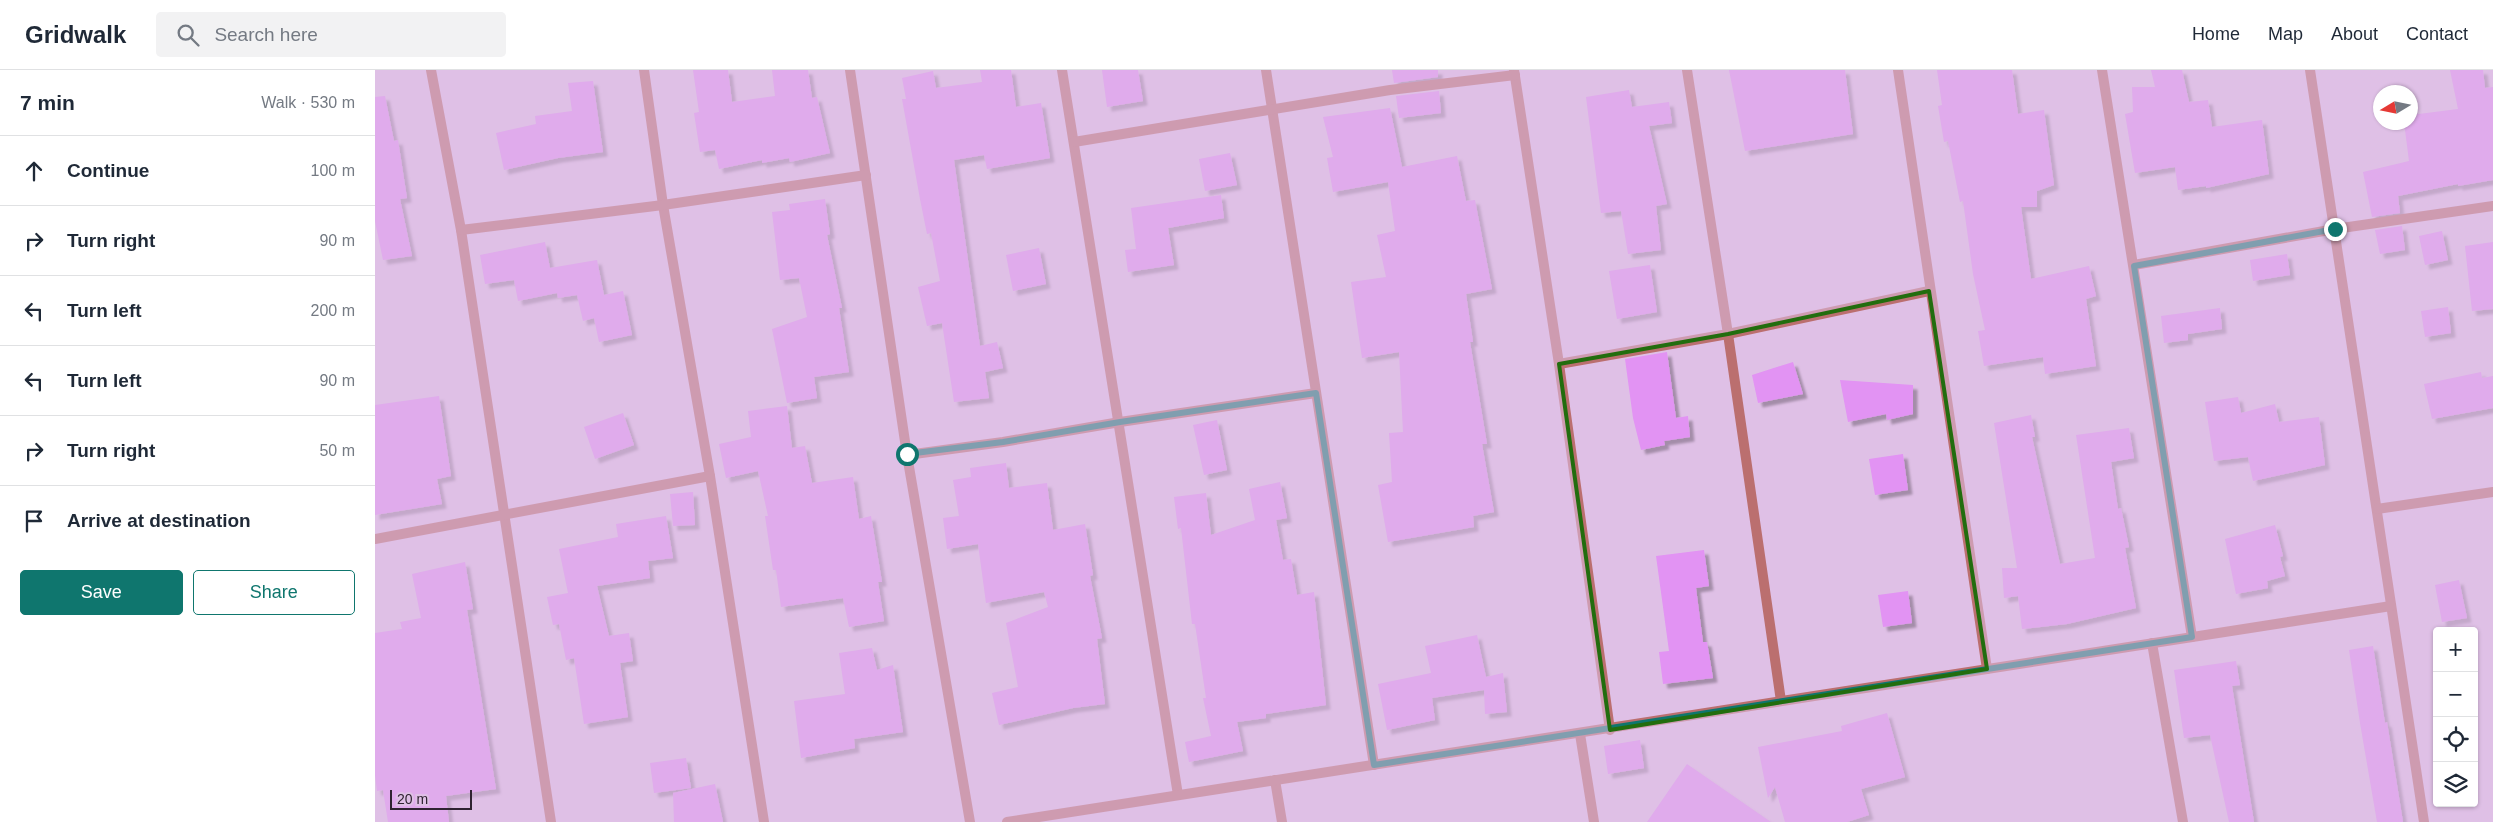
<!DOCTYPE html>
<meta charset="utf-8">
<style>
body{margin:0;font-family:Arial,sans-serif;background:#f2f2f3;color:#1f2937}
.controls{position:absolute;right:15px;bottom:15px;display:grid;overflow:hidden;border-radius:5px;box-shadow:0 1px 4px #0004}
.controls button{width:45px;height:45px;display:grid;place-items:center;padding:0;border:0;border-bottom:1px solid #e0e1e3;background:#fff;color:#1f2937;font:25px sans-serif}
.compass{position:absolute;left:1998px;top:15px;width:45px;height:45px;border-radius:50%;background:#fff;box-shadow:0 1px 4px #0004;rotate:260deg}
.scale{position:absolute;left:15px;bottom:12px;width:82px;box-sizing:border-box;padding-left:5px;border:2px solid #2f2331;border-top:0;font-size:14px;line-height:18px;white-space:nowrap;color:#2f2331;-webkit-text-stroke:4px #dfc0e6;paint-order:stroke}
.stop{position:absolute;width:15px;height:15px;margin:-11px;border:4px solid #0f766e;border-radius:50%;background:#fff}
.stop.end{background:#0f766e;border-color:#fff;box-shadow:0 1px 5px #0008}
.list{margin:0;padding:0;list-style:none}
h2{display:flex;justify-content:space-between;align-items:center;height:65px;margin:0;padding:0 20px;font-size:21px}
h2 small{font-size:16px;font-weight:400;color:#747a83}
.list li{display:grid;grid-template-columns:32px 1fr auto;gap:15px;align-items:center;box-sizing:border-box;height:70px;padding:0 20px;border-top:1px solid #e0e1e3}
.list b{display:block;font-size:19px;white-space:nowrap}
.list em{font-size:16px;font-style:normal;color:#747a83}
.actions{display:flex;gap:10px;padding:15px 20px}
.actions a{flex:1;padding:11px 0;border:1px solid #0f766e;border-radius:5px;text-align:center;font-size:18px;color:#0f766e}
.actions .main{background:#0f766e;color:#fff}
.icon{flex:none;width:28px;height:28px;fill:none;stroke:currentColor;stroke-width:2;stroke-linecap:round;stroke-linejoin:round}
.map{position:relative;flex:none;width:2118px;height:752px;overflow:hidden}
header{display:flex;align-items:center;gap:30px;box-sizing:border-box;height:70px;padding:0 25px;background:#fff;border-bottom:1px solid #e0e1e3}
header strong{font-size:24px}
nav{display:flex;gap:28px;margin-inline-start:auto;font-size:18px}
.search{width:350px;height:45px;background:#f2f2f3;display:flex;align-items:center;gap:12px;box-sizing:border-box;padding:0 18px;border-radius:5px;color:#747a83;font-size:19px}
main{display:flex}
aside{flex:1;background:#fff}
.map>svg:first-child{display:block}
</style>
<header>
<strong>Gridwalk</strong>
<div class="search"><svg class="icon" aria-label="search" viewBox="0 0 24 24"><circle cx="10" cy="10" r="6"/><path d="M15 15l6 6"/></svg>Search here</div>
<nav><a>Home</a><a>Map</a><a>About</a><a>Contact</a></nav>
</header>
<main>
<aside>
<h2>7 min<small>Walk · 530 m</small></h2>
<ul class="list">
<li><svg class="icon" aria-label="ahead" viewBox="0 0 24 24"><path d="M12 20V5M6 11l6-6 6 6"/></svg><div><b>Continue</b></div><em>100 m</em></li>
<li><svg class="icon" aria-label="right" viewBox="0 0 24 24"><path d="M7 20v-9h11M14 6l5 5-5 5"/></svg><div><b>Turn right</b></div><em>90 m</em></li>
<li><svg class="icon" aria-label="left" viewBox="0 0 24 24"><path d="M17 20v-9H6M10 6l-5 5 5 5"/></svg><div><b>Turn left</b></div><em>200 m</em></li>
<li><svg class="icon" aria-label="left" viewBox="0 0 24 24"><path d="M17 20v-9H6M10 6l-5 5 5 5"/></svg><div><b>Turn left</b></div><em>90 m</em></li>
<li><svg class="icon" aria-label="right" viewBox="0 0 24 24"><path d="M7 20v-9h11M14 6l5 5-5 5"/></svg><div><b>Turn right</b></div><em>50 m</em></li>
<li><svg class="icon" aria-label="arrive" viewBox="0 0 24 24"><path d="M6 21V4h12l-3 4 3 4H6"/></svg><div><b>Arrive at destination</b></div></li>
</ul>
<div class="actions"><a class="main">Save</a><a>Share</a></div>
</aside>
<div class="map">
<svg width="2118" height="752" viewBox="0 0 2118 752">
<defs>
<filter id="shadow"><feDropShadow dx="4.5" dy="4.5" stdDeviation="1" flood-color="#0004"/></filter>
</defs>
<rect width="100%" height="100%" fill="#dfc0e6"/>
<g fill="#e293f3" filter="url(#shadow)">
<path d="M 318,0 L 353,0 L 357,32 L 400,26 L 397,0 L 433,0 L 437,28 L 442,27 L 455,83 L 415,92 L 414,88 L 387,93 L 387,90 L 344,99 L 340,80 L 325,82 L 319,43 L 324,42 Z"/>
<path d="M 605,0 L 636,0 L 641,37 L 666,33 L 675,88 L 612,99 L 609,85 L 579,90 L 605,276 L 622,272 L 628,298 L 610,302 L 614,328 L 579,332 L 567,253 L 552,256 L 543,217 L 565,211 L 556,163 L 552,164 L 545,129 L 527,29 L 531,29 L 527,8 L 558,1 L 561,18 L 607,12 Z"/>
<path d="M 727,0 L 763,0 L 768,31 L 732,37 Z"/>
<path d="M 1017,0 L 1063,0 L 1063,7 L 1019,13 Z"/>
<path d="M 1354,0 L 1470,0 L 1478,64 L 1370,81 Z"/>
<path d="M 1562,0 L 1637,0 L 1643,44 L 1669,40 L 1679,115 L 1662,121 L 1662,137 L 1646,137 L 1656,209 L 1714,196 L 1721,226 L 1711,229 L 1721,296 L 1670,304 L 1668,287 L 1609,296 L 1603,261 L 1610,260 L 1598,204 L 1588,131 L 1585,132 L 1573,71 L 1569,72 L 1563,36 L 1567,35 Z"/>
<path d="M 1776,0 L 1807,0 L 1814,32 L 1833,30 L 1837,57 L 1887,50 L 1894,104 L 1831,118 L 1831,116 L 1803,120 L 1800,97 L 1760,103 L 1750,44 L 1758,42 L 1757,17 L 1780,17 Z"/>
<path d="M 2075,0 L 2108,0 L 2110,18 L 2118,17 L 2118,110 L 2083,116 L 2083,114 L 2023,126 L 2025,143 L 1997,147 L 1988,102 L 2034,91 L 2029,52 L 2036,52 L 2036,45 L 2083,39 Z"/>
<path d="M 218,11 L 228,82 L 183,88 L 129,100 L 121,63 L 161,54 L 160,46 L 197,41 L 193,13 Z"/>
<path d="M 1254,20 L 1257,37 L 1294,32 L 1297,53 L 1274,56 L 1292,134 L 1281,136 L 1286,180 L 1253,184 L 1246,141 L 1226,143 L 1211,27 Z"/>
<path d="M 1064,21 L 1066,43 L 1024,48 L 1021,26 Z"/>
<path d="M 10,26 L 19,71 L 23,70 L 32,128 L 25,129 L 37,186 L 8,190 L 0,151 L 0,27 Z"/>
<path d="M 1015,38 L 1027,97 L 1082,86 L 1091,131 L 1100,130 L 1117,219 L 1091,224 L 1098,272 L 1095,272 L 1112,374 L 1107,374 L 1119,442 L 1098,446 L 1099,457 L 1013,472 L 1003,415 L 1017,412 L 1014,363 L 1028,362 L 1024,282 L 987,288 L 976,212 L 1011,207 L 1002,165 L 1020,161 L 1013,112 L 958,122 L 952,88 L 958,87 L 948,47 Z"/>
<path d="M 855,83 L 862,115 L 830,121 L 824,89 Z"/>
<path d="M 846,125 L 849,148 L 793,158 L 799,195 L 753,202 L 750,180 L 761,179 L 756,138 Z"/>
<path d="M 450,129 L 455,164 L 452,165 L 467,238 L 464,238 L 474,302 L 439,307 L 442,328 L 412,333 L 397,259 L 432,247 L 424,208 L 405,210 L 397,142 L 415,140 L 414,134 Z"/>
<path d="M 2027,156 L 2030,180 L 2005,184 L 2000,160 Z"/>
<path d="M 2067,161 L 2073,190 L 2050,195 L 2044,166 Z"/>
<path d="M 170,172 L 175,198 L 222,190 L 229,225 L 248,221 L 257,265 L 224,272 L 219,248 L 208,251 L 202,225 L 183,228 L 182,223 L 143,231 L 139,210 L 110,214 L 105,185 Z"/>
<path d="M 2118,172 L 2118,239 L 2097,241 L 2090,176 Z"/>
<path d="M 664,178 L 671,214 L 638,221 L 631,185 Z"/>
<path d="M 1912,184 L 1915,205 L 1878,211 L 1875,190 Z"/>
<path d="M 1275,195 L 1282,242 L 1242,249 L 1234,201 Z"/>
<path d="M 2073,237 L 2076,263 L 2050,267 L 2046,241 Z"/>
<path d="M 1845,238 L 1847,259 L 1813,264 L 1813,270 L 1789,273 L 1786,246 Z"/>
<path d="M 1292,282 L 1301,348 L 1313,346 L 1315,367 L 1289,371 L 1290,375 L 1266,380 L 1258,348 L 1250,289 Z"/>
<path d="M 1418,292 L 1428,324 L 1383,333 L 1377,305 Z"/>
<path d="M 2106,302 L 2107,308 L 2118,306 L 2118,338 L 2057,349 L 2049,314 Z"/>
<path d="M 1465,310 L 1538,315 L 1538,344 L 1512,350 L 1511,344 L 1473,352 Z"/>
<path d="M 64,326 L 76,406 L 62,409 L 67,434 L 0,445 L 0,335 Z"/>
<path d="M 1863,327 L 1866,343 L 1900,334 L 1904,352 L 1944,347 L 1950,395 L 1878,411 L 1873,387 L 1839,391 L 1830,332 Z"/>
<path d="M 412,336 L 417,378 L 430,376 L 437,413 L 478,407 L 484,449 L 496,446 L 507,512 L 503,512 L 509,551 L 474,557 L 468,528 L 406,537 L 401,500 L 398,500 L 390,446 L 393,446 L 383,401 L 351,408 L 344,374 L 376,367 L 373,341 Z"/>
<path d="M 248,343 L 259,375 L 220,389 L 209,357 Z"/>
<path d="M 1656,345 L 1660,367 L 1657,367 L 1685,494 L 1720,488 L 1701,365 L 1754,358 L 1759,388 L 1736,392 L 1743,439 L 1746,438 L 1754,477 L 1750,478 L 1761,538 L 1692,554 L 1647,559 L 1643,526 L 1629,528 L 1627,498 L 1642,498 L 1619,353 Z"/>
<path d="M 842,350 L 852,400 L 829,405 L 818,355 Z"/>
<path d="M 1528,384 L 1533,420 L 1500,425 L 1494,389 Z"/>
<path d="M 631,393 L 634,418 L 672,413 L 678,460 L 710,454 L 718,505 L 715,506 L 727,568 L 722,569 L 730,634 L 698,638 L 624,655 L 617,623 L 643,617 L 631,553 L 673,537 L 669,522 L 611,533 L 603,474 L 572,479 L 568,448 L 584,446 L 578,410 L 596,407 L 595,398 Z"/>
<path d="M 905,412 L 912,448 L 901,450 L 908,490 L 916,489 L 922,525 L 939,522 L 951,635 L 891,644 L 891,648 L 862,652 L 868,681 L 814,692 L 810,672 L 836,666 L 828,628 L 831,628 L 820,554 L 817,554 L 806,458 L 803,459 L 799,427 L 831,423 L 836,465 L 880,450 L 874,419 Z"/>
<path d="M 318,422 L 320,455 L 298,456 L 295,424 Z"/>
<path d="M 291,446 L 298,488 L 273,491 L 275,508 L 222,516 L 234,566 L 254,563 L 258,591 L 245,593 L 253,647 L 209,654 L 199,588 L 191,590 L 184,554 L 178,555 L 172,527 L 193,523 L 184,479 L 243,467 L 241,454 Z"/>
<path d="M 1900,455 L 1908,486 L 1905,487 L 1910,506 L 1892,511 L 1893,518 L 1861,524 L 1850,469 Z"/>
<path d="M 1329,480 L 1334,516 L 1321,518 L 1328,572 L 1332,572 L 1338,608 L 1288,614 L 1284,582 L 1294,581 L 1281,486 Z"/>
<path d="M 90,492 L 98,539 L 92,540 L 121,719 L 71,726 L 74,752 L 13,752 L 8,720 L 2,721 L 0,705 L 0,563 L 27,559 L 25,552 L 46,548 L 37,504 Z"/>
<path d="M 2084,510 L 2092,548 L 2067,552 L 2060,515 Z"/>
<path d="M 1533,521 L 1537,553 L 1508,557 L 1503,525 Z"/>
<path d="M 1102,565 L 1111,607 L 1128,603 L 1132,642 L 1110,644 L 1109,620 L 1057,628 L 1060,650 L 1012,660 L 1003,614 L 1056,603 L 1050,576 Z"/>
<path d="M 1998,576 L 2010,653 L 2012,652 L 2028,752 L 2002,752 L 1985,653 L 1974,580 Z"/>
<path d="M 497,578 L 502,600 L 518,595 L 528,662 L 479,669 L 480,678 L 426,688 L 419,631 L 470,624 L 464,583 Z"/>
<path d="M 1861,591 L 1865,615 L 1857,616 L 1879,752 L 1854,752 L 1835,665 L 1809,668 L 1799,600 Z"/>
<path d="M 1512,643 L 1530,707 L 1486,719 L 1494,745 L 1472,752 L 1410,752 L 1400,717 L 1393,728 L 1383,677 L 1467,661 L 1466,656 Z"/>
<path d="M 1265,670 L 1269,698 L 1233,704 L 1229,676 Z"/>
<path d="M 311,688 L 316,718 L 279,723 L 275,693 Z"/>
<path d="M 1312,694 L 1396,752 L 1272,752 Z"/>
<path d="M 340,714 L 348,752 L 299,752 L 298,723 Z"/>
</g>
<g fill="none" stroke-linecap="round" stroke-linejoin="round">
<g stroke="#bb6f6f" stroke-width="10">
<path d="M 56,0 L 86,160 L 176,752"/>
<path d="M 269,0 L 288,135 L 335,406 L 389,752"/>
<path d="M 475,0 L 532,385 L 595,752"/>
<path d="M 687,0 L 803,725"/>
<path d="M 891,0 L 999,695"/>
<path d="M 1139,0 L 1184,294 L 1235,660"/>
<path d="M 1312,0 L 1353,264 L 1406,631"/>
<path d="M 1523,0 L 1612,599"/>
<path d="M 1727,0 L 1817,567"/>
<path d="M 1935,0 L 2049,752"/>
<path d="M 699,72 L 1015,20 L 1140,5"/>
<path d="M 86,160 L 288,135 L 491,105"/>
<path d="M 1759,195 L 1960,159 L 2118,136"/>
<path d="M 1184,294 L 1353,264 L 1554,221"/>
<path d="M 532,385 L 628,372 L 745,352 L 941,323"/>
<path d="M 2002,439 L 2118,422"/>
<path d="M 0,469 L 335,406"/>
<path d="M 1777,573 L 1808,752"/>
<path d="M 1205,664 L 1219,752"/>
<path d="M 900,710 L 907,752"/>
<path d="M 632,752 L 2016,536"/>
</g>
</g>
<g fill="none" stroke-linecap="round" stroke-linejoin="round">
<path stroke="#0f766e" stroke-width="6" d="M 532,384 L 628,372 L 745,352 L 941,323 L 999,695 L 1817,567 L 1759,196 L 1960,159"/>
</g>
<path d="M0 0H2118V752H0ZM 1554,221 L 1612,599 L 1235,660 L 1184,294 L 1353,264 Z" fill="#dfc0e6" fill-opacity=".55" fill-rule="evenodd"/>
<path fill="none" stroke="#226d0e" stroke-width="4" stroke-linejoin="round" d="M 1554,221 L 1612,599 L 1235,660 L 1184,294 L 1353,264 Z"/>
</svg>
<div class="controls">
<button>+</button>
<button>−</button>
<button><svg class="icon" aria-label="locate" viewBox="0 0 24 24"><circle cx="12" cy="12" r="6"/><path d="M12 2v4M12 18v4M2 12h4M18 12h4"/></svg></button>
<button><svg class="icon" aria-label="layers" viewBox="0 0 24 24"><path d="M12 4l9 5-9 5-9-5zM3 14l9 5 9-5"/></svg></button>
</div>
<svg class="compass" viewBox="-18 -18 36 36"><path d="M0-13l5 13h-10z" fill="#e53935"/><path d="M0 13l5-13h-10z" fill="#747a83"/></svg>
<div class="scale">20 m</div>
<div class="stop" style="left:532px;top:384px"></div>
<div class="stop end" style="left:1960px;top:159px"></div>
</div>
</main>
